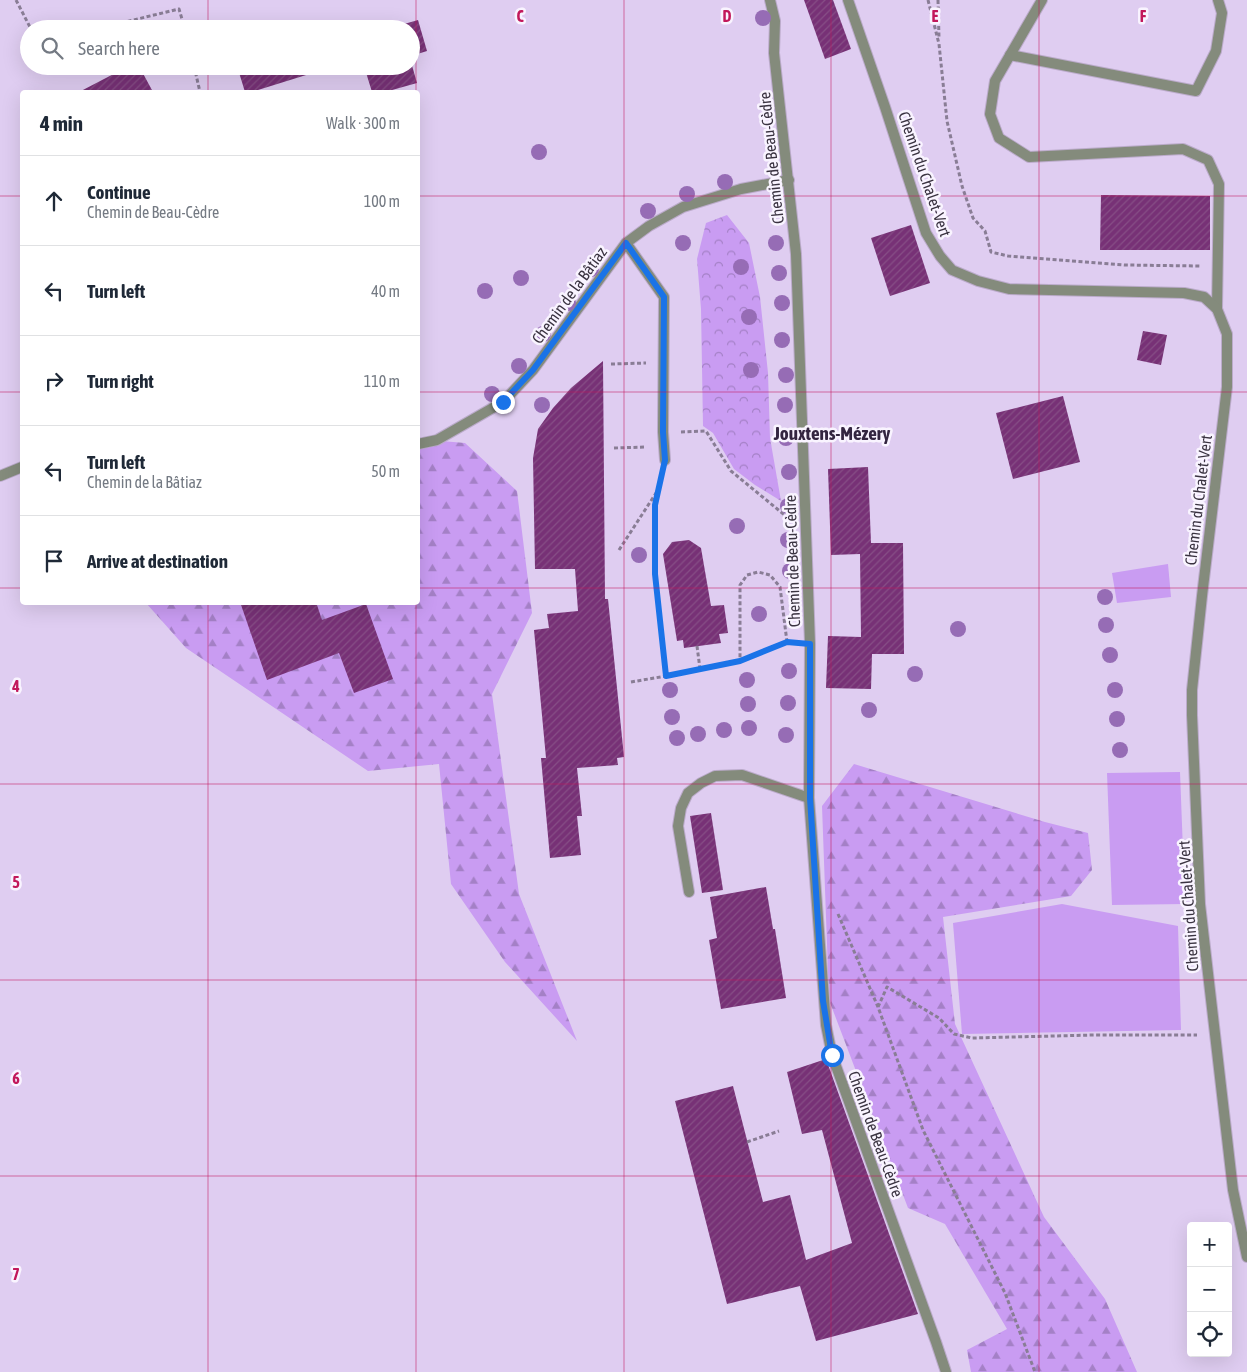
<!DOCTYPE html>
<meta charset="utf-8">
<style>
body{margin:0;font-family:"Asap Condensed",sans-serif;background:#f2f2f3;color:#1f2937}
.controls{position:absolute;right:15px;bottom:15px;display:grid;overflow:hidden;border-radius:5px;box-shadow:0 5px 20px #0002}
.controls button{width:45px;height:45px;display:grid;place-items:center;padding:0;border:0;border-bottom:1px solid #e0e1e3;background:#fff;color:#1f2937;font:25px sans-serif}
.stop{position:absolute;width:15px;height:15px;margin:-11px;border:4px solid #1a73e8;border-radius:50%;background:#fff}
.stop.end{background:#1a73e8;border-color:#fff;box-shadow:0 1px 5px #0008}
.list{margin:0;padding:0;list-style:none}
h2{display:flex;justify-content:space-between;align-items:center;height:65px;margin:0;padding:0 20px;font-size:21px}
h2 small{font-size:16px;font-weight:400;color:#747a83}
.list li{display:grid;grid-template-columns:32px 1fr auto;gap:15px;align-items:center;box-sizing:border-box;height:90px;padding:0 20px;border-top:1px solid #e0e1e3}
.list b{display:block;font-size:19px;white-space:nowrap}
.list p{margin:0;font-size:16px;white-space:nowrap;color:#747a83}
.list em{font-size:16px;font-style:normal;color:#747a83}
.icon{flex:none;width:28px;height:28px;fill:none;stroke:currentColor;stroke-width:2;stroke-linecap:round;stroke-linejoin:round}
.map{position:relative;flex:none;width:1247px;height:1372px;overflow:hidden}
.search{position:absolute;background:#fff;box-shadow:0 5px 20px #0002;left:20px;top:20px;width:400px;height:55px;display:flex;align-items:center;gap:12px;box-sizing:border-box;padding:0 18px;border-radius:28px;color:#747a83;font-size:19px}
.panel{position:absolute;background:#fff;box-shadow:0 5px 20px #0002;left:20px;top:90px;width:400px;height:515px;border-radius:5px}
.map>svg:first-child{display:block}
</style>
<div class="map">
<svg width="1247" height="1372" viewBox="0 0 1247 1372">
<defs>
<pattern id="forest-firs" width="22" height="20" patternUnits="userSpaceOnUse" patternTransform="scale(1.25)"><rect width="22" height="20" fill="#c99cf2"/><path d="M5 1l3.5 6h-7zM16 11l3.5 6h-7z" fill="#a480c6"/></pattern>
<pattern id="park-crowns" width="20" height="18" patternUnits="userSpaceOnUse" patternTransform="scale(1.25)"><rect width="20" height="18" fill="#c99cf2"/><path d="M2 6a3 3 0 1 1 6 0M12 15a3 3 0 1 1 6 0" fill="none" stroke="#a480c6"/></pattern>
<pattern id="building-hatch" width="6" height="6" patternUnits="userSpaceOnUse" patternTransform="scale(1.25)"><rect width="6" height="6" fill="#773176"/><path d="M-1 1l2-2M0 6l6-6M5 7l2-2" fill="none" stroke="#864e86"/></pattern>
</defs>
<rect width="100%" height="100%" fill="#dfcdf1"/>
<g fill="url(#forest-firs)">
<path d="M 418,439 L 465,443 L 517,491 L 532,613 L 492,694 L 519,894 L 577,1041 L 505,962 L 451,884 L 439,764 L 368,771 L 186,648 L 146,603 L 418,602 Z"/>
<path d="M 854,764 L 1045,822 L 1088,833 L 1092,870 L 1071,896 L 943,917 L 955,1024 L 1044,1217 L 1105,1299 L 1137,1372 L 971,1372 L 967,1350 L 1007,1329 L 945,1224 L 908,1208 L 829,1000 L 822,806 Z"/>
</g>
<path fill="url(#park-crowns)" d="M 727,215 L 749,243 L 760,297 L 768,373 L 770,438 L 781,501 L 755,485 L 734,469 L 713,433 L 703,426 L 701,309 L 697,259 L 706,223 Z"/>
<g fill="#c99cf2">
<path d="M 1168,564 L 1171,597 L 1117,603 L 1112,573 Z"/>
<path d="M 1180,772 L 1185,904 L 1112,905 L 1107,773 Z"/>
<path d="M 1062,904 L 1178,926 L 1181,1030 L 962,1034 L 953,923 Z"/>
</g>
<g fill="url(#building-hatch)">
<path d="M 804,0 L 833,0 L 851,49 L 825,59 Z"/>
<path d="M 418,20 L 427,51 L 411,56 L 411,29 L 387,29 Z"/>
<path d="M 411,62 L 417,83 L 385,92 L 372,92 L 364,66 L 411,66 Z"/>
<path d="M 129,66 L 139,66 L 153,92 L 79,92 Z"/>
<path d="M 237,66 L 318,66 L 319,71 L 252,92 L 245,92 Z"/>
<path d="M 1101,195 L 1210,196 L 1210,250 L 1100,250 Z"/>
<path d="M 911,225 L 930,283 L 890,296 L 871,238 Z"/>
<path d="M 1143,331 L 1167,335 L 1161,365 L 1137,360 Z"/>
<path d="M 603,361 L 605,599 L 608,599 L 624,757 L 617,758 L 618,765 L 577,768 L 582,816 L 577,816 L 581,855 L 550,858 L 541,758 L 546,758 L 534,630 L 549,628 L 547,614 L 578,611 L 575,569 L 535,569 L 533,458 L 538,429 L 553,408 L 571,388 Z"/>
<path d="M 1063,396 L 1080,462 L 1013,479 L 996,413 Z"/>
<path d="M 868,467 L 871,543 L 903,543 L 904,654 L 872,654 L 871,689 L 826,688 L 828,636 L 861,637 L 860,554 L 831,555 L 828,469 Z"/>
<path d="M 689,540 L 701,548 L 711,606 L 724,605 L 728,633 L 719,634 L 721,643 L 684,648 L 683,640 L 677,641 L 663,554 L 672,542 Z"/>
<path d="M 240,602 L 316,602 L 322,620 L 366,604 L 393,679 L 354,693 L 339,653 L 267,680 Z"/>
<path d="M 711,813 L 723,890 L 702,893 L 690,816 Z"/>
<path d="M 766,887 L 773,929 L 775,929 L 786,998 L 721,1009 L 709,940 L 717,938 L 710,897 Z"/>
<path d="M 826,1059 L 918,1314 L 816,1341 L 800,1286 L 727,1304 L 675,1101 L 733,1086 L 763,1202 L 790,1195 L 806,1260 L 852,1243 L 822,1130 L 802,1134 L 787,1072 Z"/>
</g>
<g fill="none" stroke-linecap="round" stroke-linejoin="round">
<defs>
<g id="lane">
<path d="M 1042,0 L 995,81 L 990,114 L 999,138 L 1029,157 L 1183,149 L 1208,160 L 1219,184 L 1217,309"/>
<path d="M 1010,55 L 1196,91 L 1216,51 L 1222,13 L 1218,0"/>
<path d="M 626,243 L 664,297 L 663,432 L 665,460"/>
<path d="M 689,892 L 678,826 L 681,808 L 688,793 L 701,783 L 715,776 L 742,775 L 809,798"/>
</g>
<g id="street">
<path d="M 770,0 L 775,21 L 774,53 L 796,254 L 810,644 L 809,798 L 826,1025 L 832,1055 L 936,1342 L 946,1372"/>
<path d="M 848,0 L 885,107 L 926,233 L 940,256 L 952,270 L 978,281 L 1009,289 L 1184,293 L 1204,297 L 1217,309 L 1227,334 L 1227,387 L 1202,596 L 1192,690 L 1192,715 L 1200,904 L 1233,1190 L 1247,1257"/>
<path d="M 418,444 L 437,440 L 503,402 L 533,370 L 626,243 L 649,226 L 683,207 L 741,189 L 789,180"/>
<path d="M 0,476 L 22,467"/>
</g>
</defs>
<use href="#lane" stroke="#bbabca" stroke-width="12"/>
<use href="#street" stroke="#bbabca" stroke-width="12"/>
<g stroke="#897d95" stroke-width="3" stroke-dasharray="4 2.5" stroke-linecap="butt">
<path d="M 16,0 L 31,29"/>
<path d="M 928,0 L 939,44 L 947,121 L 962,186 L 973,218 L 985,231 L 991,252 L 1008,256 L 1125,265 L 1200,266"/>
<path d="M 938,0 L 939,38"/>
<path d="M 96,29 L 179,9 L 185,29"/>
<path d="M 194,66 L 200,92"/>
<path d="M 611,364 L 646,363"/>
<path d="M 681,432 L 706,431 L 731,471 L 787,517"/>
<path d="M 614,448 L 646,447"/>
<path d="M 661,477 L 655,505 L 655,574 L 666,676 L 740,661 L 740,585 L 747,575 L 758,572 L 770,575 L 780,587 L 787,642 L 792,642"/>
<path d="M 619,550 L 658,490"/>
<path d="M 697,646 L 700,669"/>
<path d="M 740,661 L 787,642"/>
<path d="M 631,682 L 666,676"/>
<path d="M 838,914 L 878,1007 L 923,1130 L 1005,1293 L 1035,1372"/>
<path d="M 878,1007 L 887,987 L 939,1018 L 954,1034 L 972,1038 L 1094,1035 L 1197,1035"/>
<path d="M 747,1142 L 779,1131"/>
</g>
<use href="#lane" stroke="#848b7c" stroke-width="10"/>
<use href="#street" stroke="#848b7c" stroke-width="10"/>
</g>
<g fill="#966cb5">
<circle cx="763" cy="18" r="8"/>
<circle cx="539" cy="152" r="8"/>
<circle cx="725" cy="182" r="8"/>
<circle cx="687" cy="194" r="8"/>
<circle cx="648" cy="211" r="8"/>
<circle cx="683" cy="243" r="8"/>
<circle cx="776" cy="243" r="8"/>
<circle cx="741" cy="267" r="8"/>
<circle cx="591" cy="269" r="8"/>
<circle cx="779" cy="273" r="8"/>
<circle cx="521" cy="278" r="8"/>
<circle cx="485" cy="291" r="8"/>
<circle cx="568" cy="303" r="8"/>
<circle cx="782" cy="303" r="8"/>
<circle cx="749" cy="317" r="8"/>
<circle cx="543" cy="334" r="8"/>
<circle cx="782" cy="340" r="8"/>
<circle cx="519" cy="366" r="8"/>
<circle cx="751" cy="370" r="8"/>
<circle cx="786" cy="375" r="8"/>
<circle cx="492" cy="394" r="8"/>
<circle cx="542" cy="405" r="8"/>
<circle cx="785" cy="405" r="8"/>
<circle cx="786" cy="438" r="8"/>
<circle cx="789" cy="472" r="8"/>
<circle cx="788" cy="506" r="8"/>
<circle cx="737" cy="526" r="8"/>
<circle cx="788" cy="540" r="8"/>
<circle cx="639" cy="555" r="8"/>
<circle cx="790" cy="571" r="8"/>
<circle cx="1105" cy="597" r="8"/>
<circle cx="759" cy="614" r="8"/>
<circle cx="1106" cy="625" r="8"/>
<circle cx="958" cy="629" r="8"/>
<circle cx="1110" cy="655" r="8"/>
<circle cx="789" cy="671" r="8"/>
<circle cx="915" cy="674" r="8"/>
<circle cx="747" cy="680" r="8"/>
<circle cx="670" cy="690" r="8"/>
<circle cx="1115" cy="690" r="8"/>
<circle cx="788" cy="703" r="8"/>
<circle cx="748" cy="704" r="8"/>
<circle cx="869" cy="710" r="8"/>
<circle cx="672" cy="717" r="8"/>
<circle cx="1117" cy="719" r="8"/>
<circle cx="749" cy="728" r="8"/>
<circle cx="724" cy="730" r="8"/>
<circle cx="698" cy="734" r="8"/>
<circle cx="786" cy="735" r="8"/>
<circle cx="677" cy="738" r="8"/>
<circle cx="1120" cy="750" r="8"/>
</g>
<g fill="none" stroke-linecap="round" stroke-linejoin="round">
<path stroke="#1a73e8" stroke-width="6" d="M 503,402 L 533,370 L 626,243 L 664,297 L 663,432 L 665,460 L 655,505 L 655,574 L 666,676 L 740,661 L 787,642 L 810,644 L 810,798 L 823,1001 L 832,1055"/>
</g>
<path fill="none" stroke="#c2185b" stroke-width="1" stroke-opacity="0.55" d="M 208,0 L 208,29M 416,0 L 416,92M 624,0 L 624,1372M 831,0 L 831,1372M 1039,0 L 1039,1372M 208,66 L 208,92M 0,196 L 22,196M 418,196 L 1247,196M 0,392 L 22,392M 418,392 L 1247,392M 0,588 L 22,588M 418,588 L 1247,588M 208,602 L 208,1372M 416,602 L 416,1372M 0,784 L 1247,784M 0,980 L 1247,980M 0,1176 L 1247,1176"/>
<g text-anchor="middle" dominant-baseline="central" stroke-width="5" stroke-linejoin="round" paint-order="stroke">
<g font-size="16" fill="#3a3341" stroke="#f9f4ff">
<text transform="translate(771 158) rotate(-96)">Chemin de Beau-Cèdre</text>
<text transform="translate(925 174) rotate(71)">Chemin du Chalet-Vert</text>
<text transform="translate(569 295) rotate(-54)">Chemin de la Bâtiaz</text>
<text transform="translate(1198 500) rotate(-83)">Chemin du Chalet-Vert</text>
<text transform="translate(792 561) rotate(-92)">Chemin de Beau-Cèdre</text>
<text transform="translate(1188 906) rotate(-94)">Chemin du Chalet-Vert</text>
<text transform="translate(876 1134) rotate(70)">Chemin de Beau-Cèdre</text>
</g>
<g font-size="19" font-weight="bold" fill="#332540" stroke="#f9f4ff">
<text x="832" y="433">Jouxtens-Mézery</text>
</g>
</g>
<g font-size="16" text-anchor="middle" font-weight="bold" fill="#c2185b" stroke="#f9f4ff" stroke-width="5" stroke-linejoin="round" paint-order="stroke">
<text x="520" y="22">C</text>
<text x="727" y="22">D</text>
<text x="935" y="22">E</text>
<text x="1143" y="22">F</text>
<text x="16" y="692">4</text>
<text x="16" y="888">5</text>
<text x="16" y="1084">6</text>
<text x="16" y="1280">7</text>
</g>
</svg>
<div class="controls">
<button>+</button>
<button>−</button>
<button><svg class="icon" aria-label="locate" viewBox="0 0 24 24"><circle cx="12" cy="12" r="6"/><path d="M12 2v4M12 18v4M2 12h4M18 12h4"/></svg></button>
</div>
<div class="stop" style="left:832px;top:1055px"></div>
<div class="stop end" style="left:503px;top:402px"></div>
<div class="search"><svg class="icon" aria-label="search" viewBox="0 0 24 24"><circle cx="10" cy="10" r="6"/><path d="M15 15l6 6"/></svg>Search here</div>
<section class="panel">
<h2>4 min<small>Walk · 300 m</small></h2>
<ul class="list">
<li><svg class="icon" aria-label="ahead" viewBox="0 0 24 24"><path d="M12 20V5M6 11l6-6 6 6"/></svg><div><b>Continue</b><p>Chemin de Beau-Cèdre</p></div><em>100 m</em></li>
<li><svg class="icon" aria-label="left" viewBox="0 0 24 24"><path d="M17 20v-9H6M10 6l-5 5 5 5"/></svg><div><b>Turn left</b></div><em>40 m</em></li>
<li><svg class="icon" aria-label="right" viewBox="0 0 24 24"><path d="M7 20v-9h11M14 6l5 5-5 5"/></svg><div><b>Turn right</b></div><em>110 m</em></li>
<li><svg class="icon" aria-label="left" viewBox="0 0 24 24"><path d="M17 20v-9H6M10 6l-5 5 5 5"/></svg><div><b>Turn left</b><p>Chemin de la Bâtiaz</p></div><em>50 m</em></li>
<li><svg class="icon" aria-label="arrive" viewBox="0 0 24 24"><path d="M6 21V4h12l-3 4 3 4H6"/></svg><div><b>Arrive at destination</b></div></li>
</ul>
</section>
</div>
